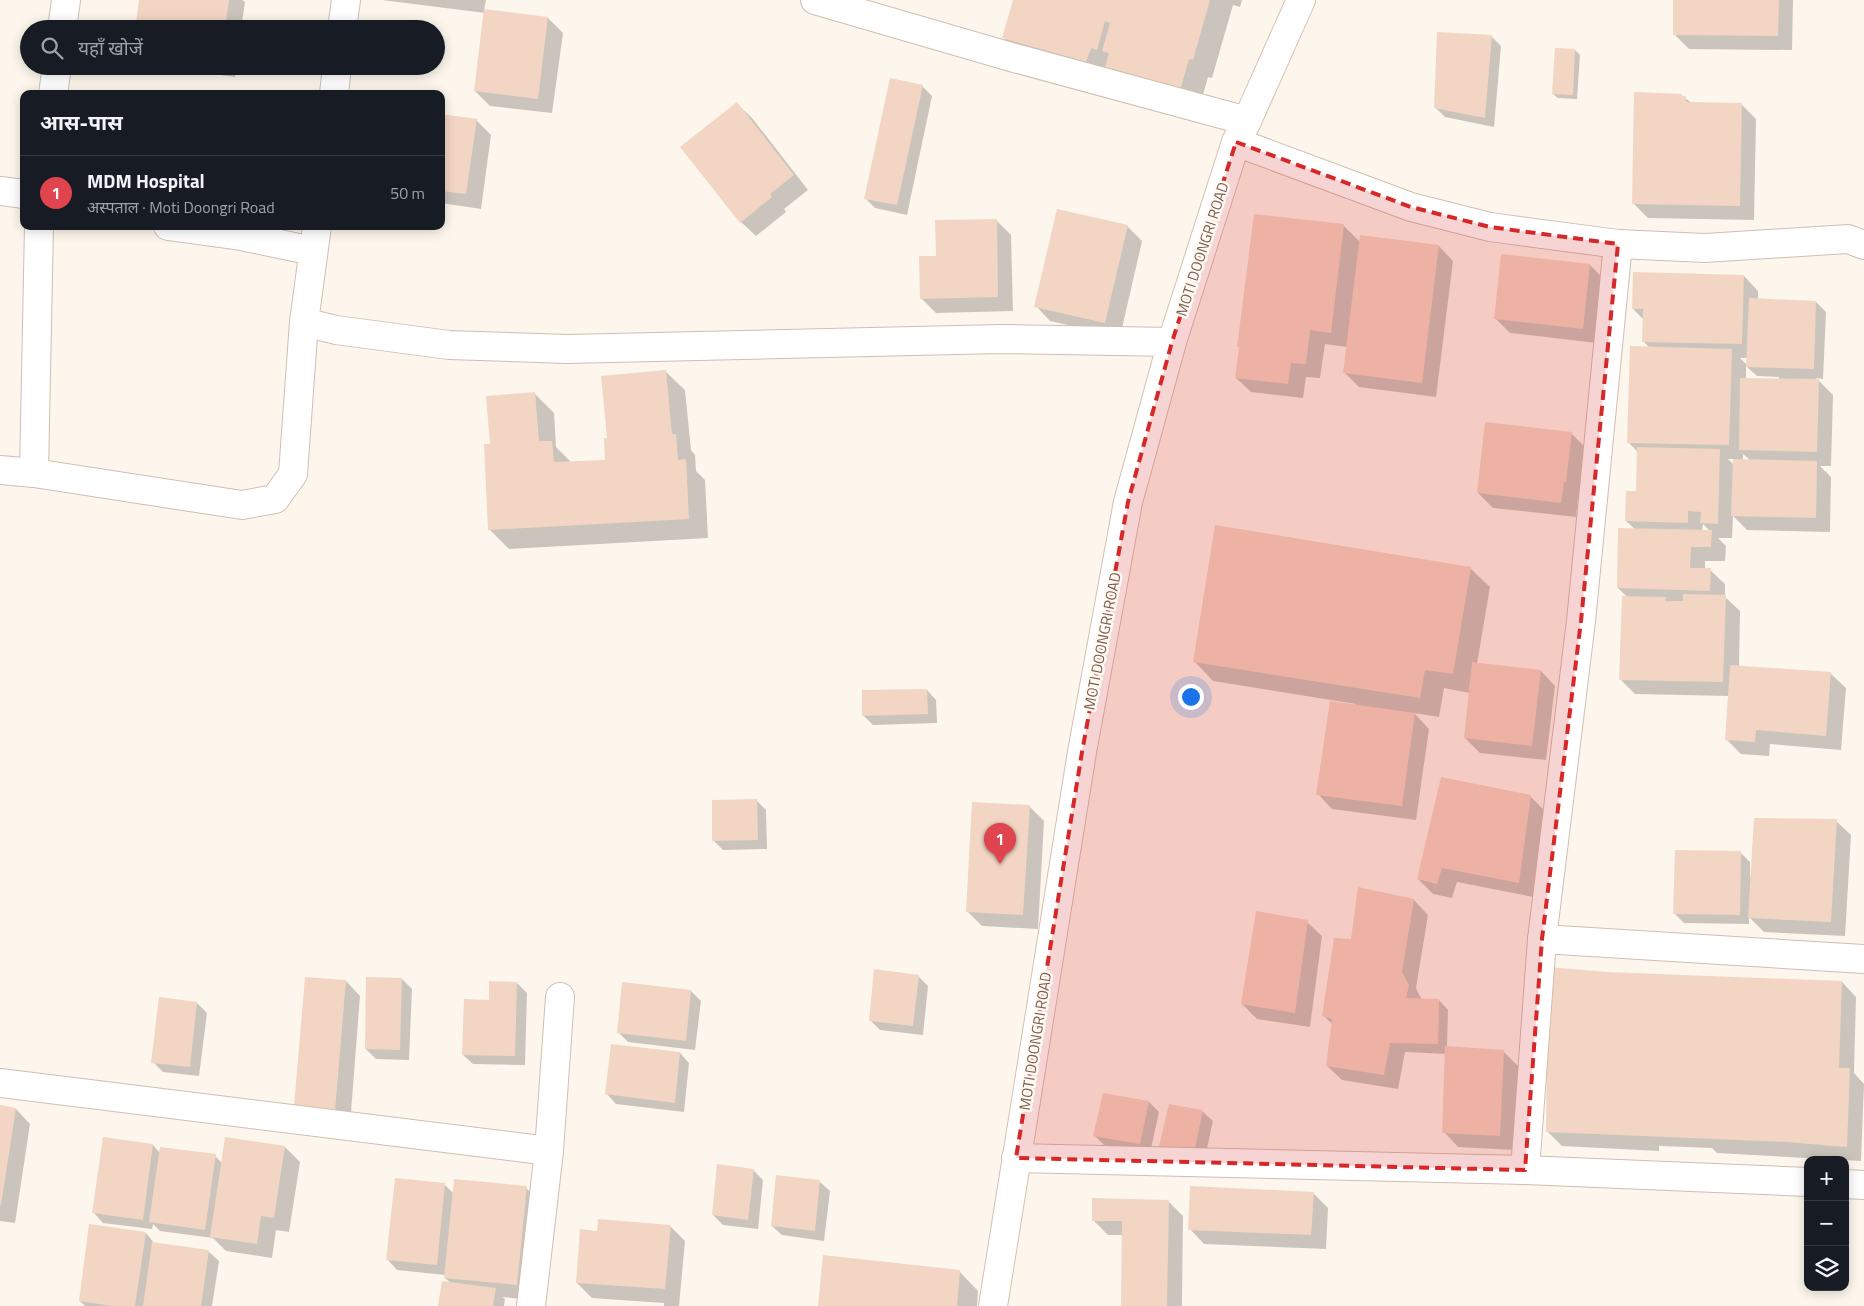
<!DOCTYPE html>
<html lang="hi">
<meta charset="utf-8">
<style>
body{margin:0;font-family:"Titillium Web","Noto Sans Devanagari",sans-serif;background:#242831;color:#f1f3f6}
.controls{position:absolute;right:15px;bottom:15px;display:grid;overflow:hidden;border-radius:10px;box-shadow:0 2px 12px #0003}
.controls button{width:45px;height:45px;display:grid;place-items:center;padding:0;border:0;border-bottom:1px solid #363941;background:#171b24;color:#f1f3f6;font:25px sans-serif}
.you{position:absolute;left:1190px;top:696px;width:18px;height:18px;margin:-12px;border:4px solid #fff;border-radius:50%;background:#1a73e8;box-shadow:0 0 0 8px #1a73e833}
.badge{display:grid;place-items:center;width:32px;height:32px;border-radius:50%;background:#e76f51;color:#fff;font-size:16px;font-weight:700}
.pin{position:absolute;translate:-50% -41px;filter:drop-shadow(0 1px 2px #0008)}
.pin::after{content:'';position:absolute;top:26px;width:18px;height:15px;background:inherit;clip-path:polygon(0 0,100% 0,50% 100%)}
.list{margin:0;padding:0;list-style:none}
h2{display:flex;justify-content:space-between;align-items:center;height:65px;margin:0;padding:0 20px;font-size:21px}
h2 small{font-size:16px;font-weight:400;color:#9ea1a6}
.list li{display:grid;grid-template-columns:32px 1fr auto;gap:15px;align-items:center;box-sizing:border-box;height:75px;padding:0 20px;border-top:1px solid #363941}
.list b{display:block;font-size:19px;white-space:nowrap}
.list p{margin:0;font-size:16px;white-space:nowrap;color:#9ea1a6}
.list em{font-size:16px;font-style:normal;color:#9ea1a6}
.icon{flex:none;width:28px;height:28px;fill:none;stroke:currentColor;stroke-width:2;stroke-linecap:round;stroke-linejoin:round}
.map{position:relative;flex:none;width:1864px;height:1306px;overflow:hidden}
.search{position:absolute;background:#171b24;box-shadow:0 2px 12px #0003;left:20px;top:20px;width:425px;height:55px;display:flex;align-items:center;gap:12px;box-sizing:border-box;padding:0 18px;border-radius:28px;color:#9ea1a6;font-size:19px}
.panel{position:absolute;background:#171b24;box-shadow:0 2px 12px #0003;left:20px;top:90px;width:425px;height:140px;border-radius:10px}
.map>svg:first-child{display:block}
</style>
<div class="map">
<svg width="1864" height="1306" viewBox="0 0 1864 1306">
<rect width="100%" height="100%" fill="#fdf6ec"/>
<g fill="#0003" fill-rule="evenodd">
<path d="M 140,0 L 242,0 L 245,2 L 241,29 L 136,29 Z"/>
<path d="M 382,0 L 486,0 L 484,10 L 548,18 L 563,33 L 552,113 L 490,106 L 475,91 L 485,13 Z"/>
<path d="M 1014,0 L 1242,0 L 1240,7 L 1233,5 L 1212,78 L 1208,77 L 1197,116 L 1126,86 L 1109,69 L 1106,80 L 1022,57 L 1003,37 Z"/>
<path d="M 1674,0 L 1793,0 L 1792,50 L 1689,49 L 1674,34 Z"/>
<path d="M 1491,36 L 1501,46 L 1494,127 L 1445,117 L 1435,107 Z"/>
<path d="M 1575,50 L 1580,55 L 1577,99 L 1558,98 L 1553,94 Z"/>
<path d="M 155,66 L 236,66 L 235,77 Z"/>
<path d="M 922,86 L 932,96 L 907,215 L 875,208 L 865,198 Z"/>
<path d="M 1682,96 L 1692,103 L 1741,104 L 1756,119 L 1754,220 L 1648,218 L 1633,203 Z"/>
<path d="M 737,104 L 752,118 L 808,190 L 784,209 L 786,212 L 756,236 L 741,222 Z"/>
<path d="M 441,115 L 476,120 L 491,135 L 481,209 L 441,203 Z"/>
<path d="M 996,220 L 1011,235 L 1013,311 L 936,313 L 921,298 L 937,257 Z"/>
<path d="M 1127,226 L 1142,241 L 1120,337 L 1050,321 L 1036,306 Z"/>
<path d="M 1344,226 L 1361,243 L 1439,246 L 1453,261 L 1436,397 L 1359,387 L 1344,372 L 1347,347 L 1325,344 L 1320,378 L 1306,377 L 1303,398 L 1251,392 L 1236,378 Z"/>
<path d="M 1590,265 L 1605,280 L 1597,343 L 1510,333 L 1495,318 Z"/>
<path d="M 1744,276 L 1758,291 L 1758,300 L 1816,302 L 1826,312 L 1823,379 L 1816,378 L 1833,395 L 1831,466 L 1820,466 L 1831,477 L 1830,532 L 1747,530 L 1733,516 L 1732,538 L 1718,538 L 1726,546 L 1725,561 L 1705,561 L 1705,569 L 1710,570 L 1725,584 L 1725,597 L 1740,611 L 1739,667 L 1831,674 L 1846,688 L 1841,750 L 1770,744 L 1769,756 L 1741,754 L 1726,739 L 1729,696 L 1635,694 L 1620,679 L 1627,597 L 1618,588 L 1635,529 L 1626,521 L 1637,492 L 1638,452 L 1628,442 L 1650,348 L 1644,342 L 1644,320 L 1633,309 ZM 1740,358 L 1747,358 L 1747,365 ZM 1746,366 L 1757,376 L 1779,377 L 1779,379 L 1746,379 ZM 1743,454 L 1750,460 L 1743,460 ZM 1728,459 L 1734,459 L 1734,465 ZM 1703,524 L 1710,531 L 1702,531 Z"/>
<path d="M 665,371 L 685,390 L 691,450 L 695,455 L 696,471 L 705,480 L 708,538 L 509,549 L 489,529 L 491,445 L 535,394 L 554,413 L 556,447 L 571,462 L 607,461 L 608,439 Z"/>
<path d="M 1571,433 L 1586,448 L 1581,496 L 1578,496 L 1576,517 L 1493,508 L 1478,493 Z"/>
<path d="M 1470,568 L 1490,587 L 1477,664 L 1541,671 L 1555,686 L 1546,760 L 1480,753 L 1465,738 L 1470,693 L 1444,688 L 1439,717 L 1414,713 L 1429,729 L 1416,820 L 1332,809 L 1318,794 L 1356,704 L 1213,681 L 1194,661 Z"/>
<path d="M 927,690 L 936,700 L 937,723 L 873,725 L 863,715 Z"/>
<path d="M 1530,796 L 1545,811 L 1533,897 L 1457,882 L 1452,898 L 1433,894 L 1418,879 Z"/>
<path d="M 756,800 L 766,810 L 767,849 L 723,850 L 713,840 Z"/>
<path d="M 1029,806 L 1044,821 L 1038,929 L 982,926 L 967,911 Z"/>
<path d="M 1836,821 L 1851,835 L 1845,936 L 1764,932 L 1749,917 L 1749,924 L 1684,923 L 1674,913 L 1740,852 L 1750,862 L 1750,877 L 1752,877 Z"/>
<path d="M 1414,900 L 1428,915 L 1416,988 L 1422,1000 L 1439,1000 L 1448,1010 L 1447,1047 L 1503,1051 L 1518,1066 L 1514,1150 L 1458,1147 L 1444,1132 L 1446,1054 L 1405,1052 L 1398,1089 L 1342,1080 L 1327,1066 L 1333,1025 L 1323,1015 L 1352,941 Z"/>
<path d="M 1307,922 L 1322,936 L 1310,1027 L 1257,1019 L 1242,1004 Z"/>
<path d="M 1607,973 L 1842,982 L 1856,997 L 1854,1073 L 1864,1084 L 1861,1161 L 1717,1153 L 1712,1148 L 1659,1146 L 1659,1151 L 1562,1146 L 1547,1131 Z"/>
<path d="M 918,976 L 928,986 L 923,1035 L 880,1030 L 870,1020 Z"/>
<path d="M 402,979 L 412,989 L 409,1060 L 376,1059 L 366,1049 Z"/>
<path d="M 346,981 L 360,996 L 350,1125 L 310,1122 Z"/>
<path d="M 517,983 L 527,993 L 525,1065 L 473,1064 L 463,1055 L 490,1001 Z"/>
<path d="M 691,991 L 701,1001 L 695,1050 L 628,1042 L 618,1032 Z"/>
<path d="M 197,1003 L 207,1013 L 199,1076 L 163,1072 L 153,1062 Z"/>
<path d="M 680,1053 L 689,1063 L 684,1112 L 616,1104 L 607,1094 Z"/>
<path d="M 1149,1102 L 1159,1112 L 1150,1153 L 1104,1145 L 1094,1135 Z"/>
<path d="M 1170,1105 L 1203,1112 L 1213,1121 L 1204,1162 L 1170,1156 L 1160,1146 Z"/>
<path d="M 0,1107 L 16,1109 L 30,1124 L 15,1223 L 0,1221 Z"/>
<path d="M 153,1145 L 160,1153 L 215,1156 L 222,1163 L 285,1147 L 300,1162 L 289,1232 L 276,1230 L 272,1258 L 226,1251 L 213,1238 L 160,1231 L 153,1224 L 152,1229 L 103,1223 L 94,1213 Z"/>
<path d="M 753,1170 L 763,1180 L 758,1229 L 723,1225 L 713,1215 Z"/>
<path d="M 820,1182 L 830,1191 L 824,1241 L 782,1235 L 772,1226 Z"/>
<path d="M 445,1185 L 454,1194 L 526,1188 L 541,1202 L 531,1300 L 502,1297 L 505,1299 L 504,1306 L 439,1306 L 451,1283 L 445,1278 L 445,1275 L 397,1270 L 388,1260 Z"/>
<path d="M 1313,1193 L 1328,1208 L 1326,1249 L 1204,1244 L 1190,1229 Z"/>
<path d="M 1168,1201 L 1183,1216 L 1182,1306 L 1122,1306 L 1124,1235 L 1108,1235 L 1093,1220 Z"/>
<path d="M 671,1227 L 685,1241 L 679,1306 L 685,1306 L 664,1306 L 664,1303 L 592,1298 L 577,1283 L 598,1232 Z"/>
<path d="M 146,1233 L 155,1244 L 209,1252 L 219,1261 L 212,1306 L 85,1306 L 80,1301 Z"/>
<path d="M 959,1271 L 978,1291 L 977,1306 L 819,1306 Z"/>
</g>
<g fill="#f3d5c3">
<path d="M 139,0 L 229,0 L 225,29 L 135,29 Z"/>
<path d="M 1013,0 L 1210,0 L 1193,60 L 1189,59 L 1178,98 L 1139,87 L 1142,77 L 1105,67 L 1109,53 L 1102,51 L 1110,23 L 1105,21 L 1097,50 L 1091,48 L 1086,62 L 1002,38 Z"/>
<path d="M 1673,0 L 1779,0 L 1778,36 L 1673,35 Z"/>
<path d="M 484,9 L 548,17 L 538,99 L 474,91 Z"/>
<path d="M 1437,32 L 1492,35 L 1485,118 L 1434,108 Z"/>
<path d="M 1555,48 L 1575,49 L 1573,95 L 1552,94 Z"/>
<path d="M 890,78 L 923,85 L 897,205 L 864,199 Z"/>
<path d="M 1634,92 L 1682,94 L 1682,96 L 1686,96 L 1686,102 L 1742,103 L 1740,206 L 1632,204 Z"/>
<path d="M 737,102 L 794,175 L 770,194 L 772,197 L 740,223 L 680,147 Z"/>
<path d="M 441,114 L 477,119 L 466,194 L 441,191 Z"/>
<path d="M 1057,209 L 1128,225 L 1105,323 L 1034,307 Z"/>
<path d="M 1254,214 L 1344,224 L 1331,333 L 1310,330 L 1306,364 L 1291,363 L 1288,384 L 1235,378 L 1239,347 L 1237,347 Z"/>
<path d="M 997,219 L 998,297 L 920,299 L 919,256 L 936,256 L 935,220 Z"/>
<path d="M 1360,235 L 1439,245 L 1422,383 L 1343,373 Z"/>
<path d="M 1501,254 L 1590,264 L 1583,329 L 1494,319 Z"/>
<path d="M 1633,272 L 1744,275 L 1742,344 L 1642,342 L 1643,309 L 1632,309 Z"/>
<path d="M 1749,298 L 1816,301 L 1814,369 L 1746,367 Z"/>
<path d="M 1630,346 L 1732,349 L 1729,445 L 1627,443 Z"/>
<path d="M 666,370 L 672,434 L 676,434 L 678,460 L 686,459 L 689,519 L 488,530 L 484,444 L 490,444 L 486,396 L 535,392 L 539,441 L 552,441 L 554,462 L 605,460 L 604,438 L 607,438 L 601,376 Z"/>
<path d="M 1740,378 L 1819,379 L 1817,452 L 1739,450 Z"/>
<path d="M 1485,422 L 1572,432 L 1566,482 L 1564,482 L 1561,503 L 1477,493 Z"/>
<path d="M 1637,447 L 1720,449 L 1718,524 L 1700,523 L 1701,512 L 1688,511 L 1688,523 L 1625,521 L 1626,491 L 1636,491 Z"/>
<path d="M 1733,459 L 1817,461 L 1816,518 L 1731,516 Z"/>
<path d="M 1215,525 L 1471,567 L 1453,674 L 1425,670 L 1420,698 L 1193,662 Z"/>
<path d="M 1618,528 L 1712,530 L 1711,547 L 1691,547 L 1690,568 L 1711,568 L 1710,591 L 1617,588 Z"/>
<path d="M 1683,594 L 1726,595 L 1723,682 L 1619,680 L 1622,596 L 1666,597 L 1665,601 L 1683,601 Z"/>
<path d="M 1472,662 L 1541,670 L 1532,746 L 1464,738 Z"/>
<path d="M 1730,665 L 1831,672 L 1826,736 L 1756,730 L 1755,742 L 1725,740 Z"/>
<path d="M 927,689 L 928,714 L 862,716 L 862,690 Z"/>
<path d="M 1330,701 L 1415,713 L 1402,806 L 1316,795 Z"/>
<path d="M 1441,777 L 1531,795 L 1519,883 L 1442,868 L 1437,884 L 1417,879 Z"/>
<path d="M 757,799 L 758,840 L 712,841 L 712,800 Z"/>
<path d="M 972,802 L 1030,805 L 1023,915 L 966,912 Z"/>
<path d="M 1754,818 L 1837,819 L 1831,922 L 1748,918 Z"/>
<path d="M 1675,850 L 1741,851 L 1740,915 L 1673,914 Z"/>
<path d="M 1358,887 L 1414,899 L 1402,972 L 1409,985 L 1406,998 L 1439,999 L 1438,1044 L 1390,1043 L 1384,1075 L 1326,1066 L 1332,1019 L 1322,1016 L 1334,938 L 1351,939 Z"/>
<path d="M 1256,911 L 1308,920 L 1295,1013 L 1241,1004 Z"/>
<path d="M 1548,967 L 1607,972 L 1842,981 L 1839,1068 L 1850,1068 L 1847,1147 L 1786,1142 L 1546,1132 Z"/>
<path d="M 874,969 L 919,975 L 913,1026 L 869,1021 Z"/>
<path d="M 305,977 L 346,980 L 335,1111 L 294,1107 Z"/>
<path d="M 366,977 L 402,978 L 400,1050 L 365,1049 Z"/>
<path d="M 489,981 L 517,982 L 515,1056 L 462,1055 L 464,999 L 489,1000 Z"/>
<path d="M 622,982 L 691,990 L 686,1041 L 617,1033 Z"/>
<path d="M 159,997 L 197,1002 L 190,1067 L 151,1063 Z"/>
<path d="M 611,1044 L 680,1052 L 675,1103 L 605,1094 Z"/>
<path d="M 1445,1046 L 1504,1050 L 1500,1136 L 1442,1133 Z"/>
<path d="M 1103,1093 L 1149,1101 L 1140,1144 L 1093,1136 Z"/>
<path d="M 1169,1104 L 1203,1110 L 1194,1153 L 1159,1146 Z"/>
<path d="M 0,1105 L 16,1108 L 1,1205 L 0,1205 Z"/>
<path d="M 103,1137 L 153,1144 L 143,1220 L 92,1213 Z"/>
<path d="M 225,1137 L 285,1146 L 274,1218 L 261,1216 L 257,1244 L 210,1237 Z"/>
<path d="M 160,1147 L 216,1154 L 205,1230 L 149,1222 Z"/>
<path d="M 717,1164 L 754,1169 L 748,1220 L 712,1215 Z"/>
<path d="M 776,1175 L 820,1180 L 815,1231 L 771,1226 Z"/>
<path d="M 395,1178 L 445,1183 L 437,1265 L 386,1260 Z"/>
<path d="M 454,1179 L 527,1186 L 517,1285 L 444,1278 Z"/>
<path d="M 1190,1186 L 1314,1192 L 1311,1235 L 1188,1230 Z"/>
<path d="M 1092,1198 L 1169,1200 L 1167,1306 L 1121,1306 L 1122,1221 L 1092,1221 Z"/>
<path d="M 598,1219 L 671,1225 L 665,1289 L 576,1283 L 580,1229 L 597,1231 Z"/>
<path d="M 89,1224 L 146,1232 L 135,1306 L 112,1306 L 79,1301 Z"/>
<path d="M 152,1242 L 209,1250 L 201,1306 L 143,1306 Z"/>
<path d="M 823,1255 L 960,1270 L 957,1306 L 818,1306 Z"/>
<path d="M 442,1281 L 496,1288 L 493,1306 L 438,1306 Z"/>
</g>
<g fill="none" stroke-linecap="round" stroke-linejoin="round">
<defs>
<g id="street">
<path d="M 815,0 L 1011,57 L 1247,121"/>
<path d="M 62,29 L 66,0"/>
<path d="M 342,29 L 346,0"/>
<path d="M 53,94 L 57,66"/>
<path d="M 334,94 L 337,66"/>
<path d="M 1236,142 L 1411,207 L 1490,227 L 1618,244 L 1705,248 L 1848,239 L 1864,245"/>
<path d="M 0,191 L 24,194"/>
<path d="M 168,226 L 241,236 L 313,251"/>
<path d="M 304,322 L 336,330 L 449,345 L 567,349 L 1001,339 L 1172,342"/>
<path d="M 0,470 L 34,473 L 242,505 L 275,499 L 293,474 L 304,322 L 317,226"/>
<path d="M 34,473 L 39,226"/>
<path d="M 1542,939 L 1864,959"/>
<path d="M 0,1083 L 549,1151 L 531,1306"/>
<path d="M 549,1151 L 560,997"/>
<path d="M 1016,1158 L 1525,1170 L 1808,1182"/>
<path d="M 1525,1170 L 1542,939 L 1581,621 L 1618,244"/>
<path d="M 1845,1184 L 1864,1185"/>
</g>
<path id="secondary" d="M 993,1306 L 1082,752 L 1128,502 L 1172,342 L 1236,142 L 1247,121 L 1301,0"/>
</defs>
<use href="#street" stroke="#d1beb0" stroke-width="30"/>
<use href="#secondary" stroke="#d6c0b0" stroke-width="30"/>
<use href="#street" stroke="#fff" stroke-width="28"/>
<use href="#secondary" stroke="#fff" stroke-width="28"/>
</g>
<path fill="#d62828" fill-opacity="0.2" stroke="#d62828" stroke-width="4" stroke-dasharray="10 6" stroke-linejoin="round" d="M 1236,142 L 1411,207 L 1490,227 L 1618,244 L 1581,621 L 1542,939 L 1525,1170 L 1016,1158 L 1082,752 L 1128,502 L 1172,342 Z"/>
<g text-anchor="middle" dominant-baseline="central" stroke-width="5" stroke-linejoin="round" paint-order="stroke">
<g font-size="15" fill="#7a5c4d" stroke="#fffaf3">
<text transform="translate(1202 249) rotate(-72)">MOTI DOONGRI ROAD</text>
<text transform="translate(1102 641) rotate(-79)">MOTI DOONGRI ROAD</text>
<text transform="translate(1035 1041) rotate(-81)">MOTI DOONGRI ROAD</text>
</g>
</g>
</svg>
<div class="controls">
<button>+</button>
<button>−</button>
<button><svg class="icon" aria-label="layers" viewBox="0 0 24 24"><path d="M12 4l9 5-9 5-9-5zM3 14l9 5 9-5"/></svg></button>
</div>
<div class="you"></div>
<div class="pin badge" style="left:1000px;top:864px;background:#e0444e">1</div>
<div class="search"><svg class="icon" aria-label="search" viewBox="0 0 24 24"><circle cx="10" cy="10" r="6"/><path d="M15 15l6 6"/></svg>यहाँ खोजें</div>
<section class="panel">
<h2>आस-पास<small></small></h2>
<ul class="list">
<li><span class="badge" style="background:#e0444e">1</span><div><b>MDM Hospital</b><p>अस्पताल · Moti Doongri Road</p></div><em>50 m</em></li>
</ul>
</section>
</div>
